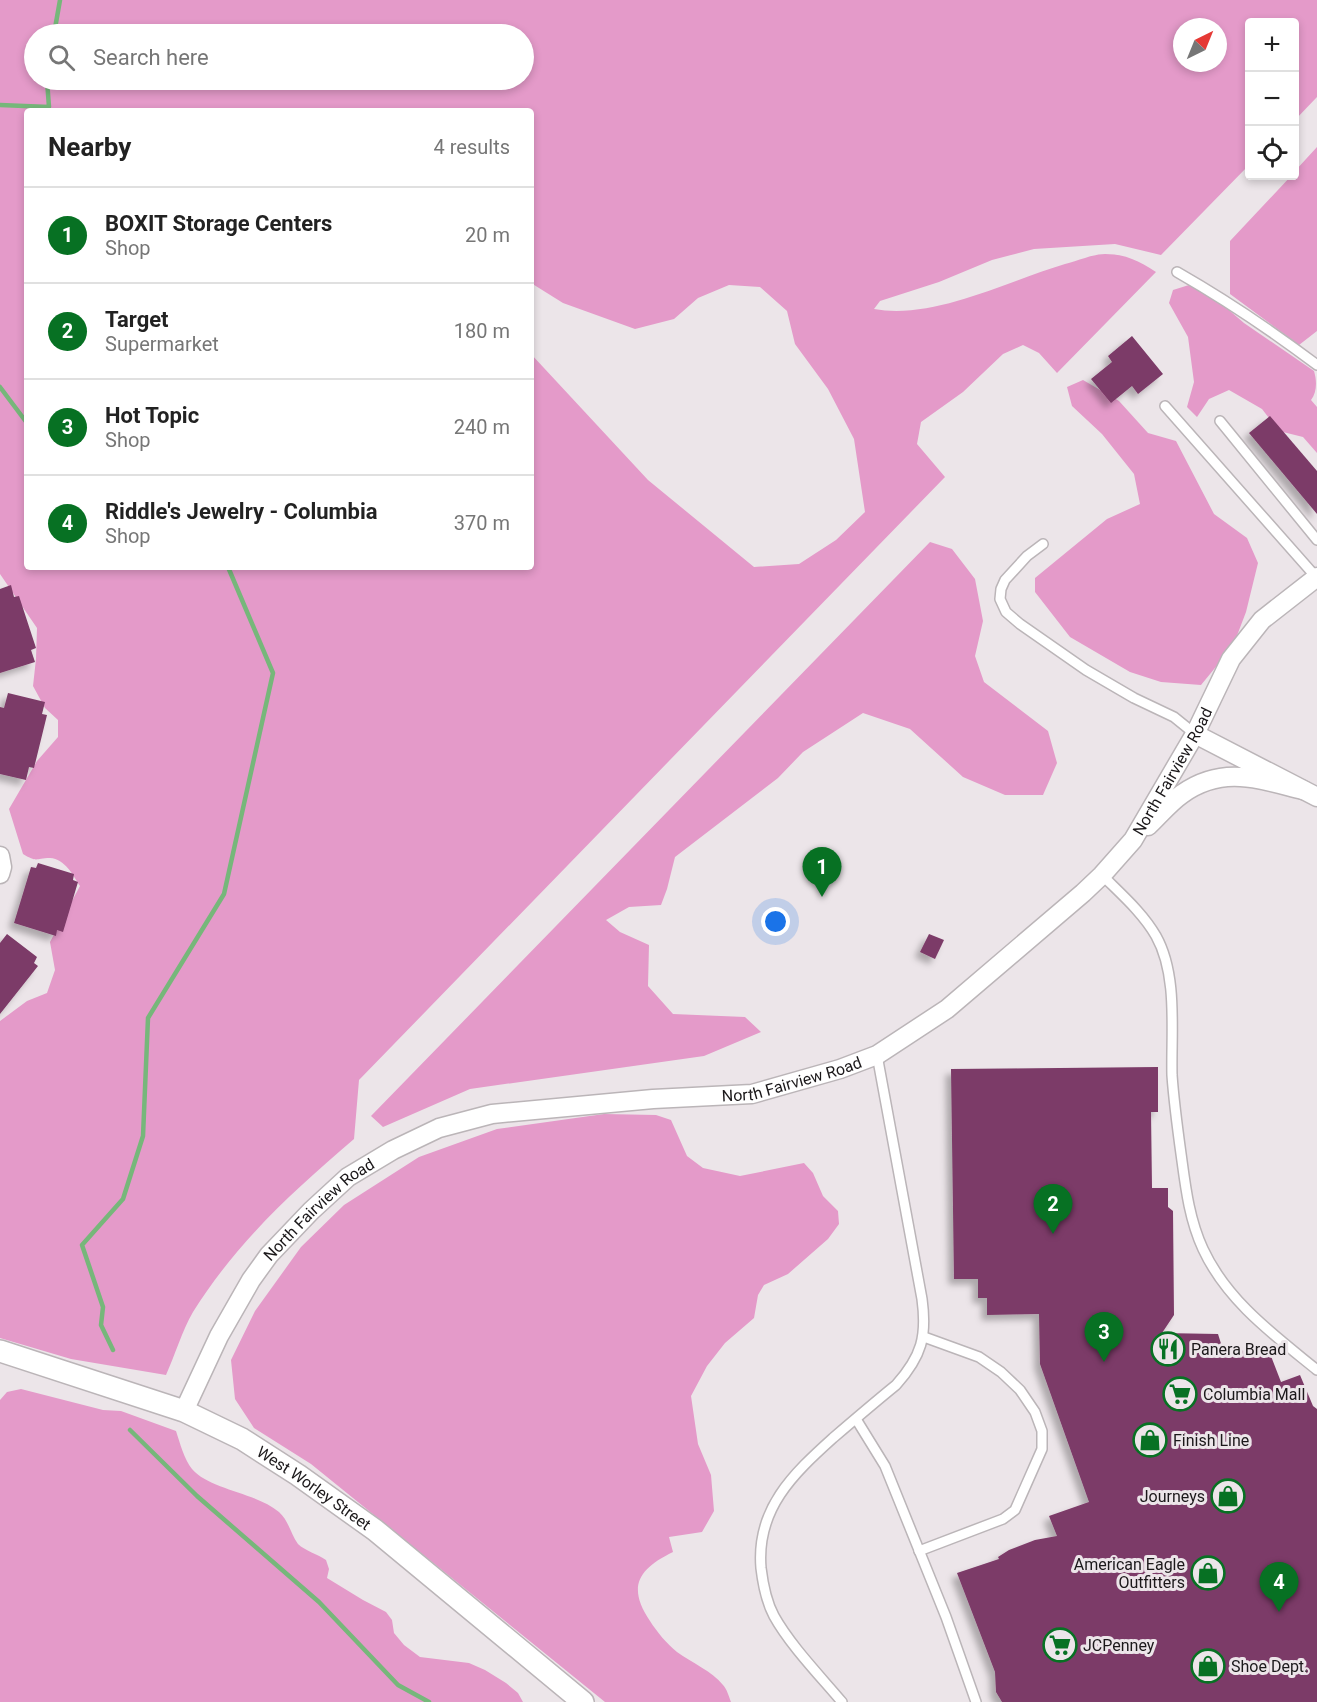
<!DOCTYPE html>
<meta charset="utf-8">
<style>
body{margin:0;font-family:Roboto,sans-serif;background:#f6f6f6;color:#222}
.controls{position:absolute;right:18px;top:18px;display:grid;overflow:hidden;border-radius:6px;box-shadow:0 3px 9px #0003}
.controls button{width:54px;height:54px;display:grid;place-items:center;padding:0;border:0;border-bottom:2px solid #e0e0e0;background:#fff;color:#222;font:30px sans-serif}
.compass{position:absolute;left:1173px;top:18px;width:54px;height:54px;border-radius:50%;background:#fff;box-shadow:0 3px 9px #0003;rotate:43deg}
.you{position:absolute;left:776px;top:922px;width:21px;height:21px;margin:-15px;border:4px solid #fff;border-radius:50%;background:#1a73e8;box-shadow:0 0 0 9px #1a73e833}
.badge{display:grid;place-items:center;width:39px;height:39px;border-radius:50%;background:#077123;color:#fff;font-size:20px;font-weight:700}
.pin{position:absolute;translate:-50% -50px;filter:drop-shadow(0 2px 3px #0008)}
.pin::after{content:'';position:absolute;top:32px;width:21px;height:18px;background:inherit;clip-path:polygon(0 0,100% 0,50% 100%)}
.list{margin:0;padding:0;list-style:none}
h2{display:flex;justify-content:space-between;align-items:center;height:78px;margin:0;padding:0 24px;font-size:26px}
h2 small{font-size:20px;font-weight:400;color:#767676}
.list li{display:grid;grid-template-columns:39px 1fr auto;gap:18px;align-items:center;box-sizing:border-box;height:96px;padding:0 24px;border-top:2px solid #e0e0e0}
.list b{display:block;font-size:22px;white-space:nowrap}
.list p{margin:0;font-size:20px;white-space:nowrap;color:#767676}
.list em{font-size:20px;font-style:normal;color:#767676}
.icon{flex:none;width:33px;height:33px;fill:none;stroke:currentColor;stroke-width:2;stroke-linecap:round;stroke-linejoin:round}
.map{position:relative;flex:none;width:1317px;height:1702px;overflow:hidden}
.search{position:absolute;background:#fff;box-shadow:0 3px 9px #0003;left:24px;top:24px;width:510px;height:66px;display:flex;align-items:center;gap:15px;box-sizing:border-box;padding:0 21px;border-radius:33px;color:#767676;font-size:22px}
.panel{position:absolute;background:#fff;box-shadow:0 3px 9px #0003;left:24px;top:108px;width:510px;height:462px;border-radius:6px}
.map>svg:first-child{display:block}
</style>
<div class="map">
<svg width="1317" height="1702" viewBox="0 0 1317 1702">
<defs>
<filter id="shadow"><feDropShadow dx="-5.5" dy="5.5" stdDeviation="3" flood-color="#0004"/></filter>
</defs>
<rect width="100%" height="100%" fill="#ece5e9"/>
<g fill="#e49ac9" fill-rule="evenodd">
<path d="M 0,0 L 1317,0 L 1317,97 L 1295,120 L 1294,22 L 1250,22 L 1249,165 L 1161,255 L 1115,244 L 1034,249 L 992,260 L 939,282 L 880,301 L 874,309 C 934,320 1008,281 1065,264 C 1077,261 1093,254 1105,254 C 1126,254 1139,261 1156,272 L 1057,373 L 1039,353 L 1023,345 L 1003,354 L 963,392 L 921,422 L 917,444 L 945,477 L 359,1080 L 354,1139 C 292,1192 237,1242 193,1312 C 182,1331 175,1355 166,1375 L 71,1359 L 0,1338 L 0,1021 L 27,1001 L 47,993 L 55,970 L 50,942 L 80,886 C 73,875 65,859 50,858 C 35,858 38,863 23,854 L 9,809 L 37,761 L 58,737 L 58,720 L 45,708 L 33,686 L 36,659 L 37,628 L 0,574 ZM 1182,27 L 1218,27 L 1218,63 L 1182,63 ZM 34,34 L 524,34 L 524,80 L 34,80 ZM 27,111 L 531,111 L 531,283 L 563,303 L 635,329 L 674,319 L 698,298 L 729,285 L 760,287 L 787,311 L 795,344 L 828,389 L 854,439 L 865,512 L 836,540 L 799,564 L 754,567 L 648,480 L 531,354 L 531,567 L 27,567 Z"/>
<path d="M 1317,147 L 1317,331 L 1299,345 L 1230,294 L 1230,241 L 1291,176 L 1294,176 L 1295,171 Z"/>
<path d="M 1189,285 L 1216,299 L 1244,323 L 1314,371 C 1317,381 1317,392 1311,400 L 1317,407 L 1317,453 L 1303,437 L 1279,431 L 1262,409 L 1229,390 L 1209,399 L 1197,417 L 1187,407 L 1194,382 L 1188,337 L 1169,303 L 1173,290 Z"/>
<path d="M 1083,380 L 1119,401 L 1148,433 L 1176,441 L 1214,514 L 1247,538 L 1258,563 L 1246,612 L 1233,646 L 1201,685 L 1161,682 L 1130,672 L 1070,637 L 1035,592 L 1035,578 L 1107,519 L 1140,504 L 1134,474 L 1102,434 L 1072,406 L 1067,387 Z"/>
<path d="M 930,542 L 952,549 L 975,579 L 983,621 L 975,656 L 984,682 L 1048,731 L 1057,763 L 1043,795 L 1005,795 L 963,777 L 910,729 L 863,713 L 803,752 L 778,778 L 675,857 L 667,889 L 661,905 L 629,907 L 606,920 L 620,932 L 649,945 L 648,986 L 673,1014 L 745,1017 L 761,1032 L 704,1056 L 470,1089 L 383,1127 L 371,1116 Z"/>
<path d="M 604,1114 L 656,1115 L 671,1120 L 687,1156 L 703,1168 L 740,1176 L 804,1163 L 813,1173 L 823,1196 L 838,1211 L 839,1224 L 828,1239 L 788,1274 L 764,1285 L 758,1295 L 754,1318 L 725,1343 L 707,1366 L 691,1396 L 698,1444 L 711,1475 L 714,1511 L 702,1532 L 669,1537 L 673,1552 C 638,1569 627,1587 650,1621 C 657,1632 667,1644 677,1652 C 692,1663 712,1671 723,1685 C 727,1689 729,1697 731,1702 L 605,1702 L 311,1464 L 254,1428 L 235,1399 L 231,1360 L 255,1311 L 301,1247 L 344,1205 L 419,1157 L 497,1129 Z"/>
<path d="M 21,1389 L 103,1410 L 121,1411 L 176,1431 C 180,1443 184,1459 192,1469 C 210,1490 255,1492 279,1512 C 289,1521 291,1535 298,1544 C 305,1551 318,1554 326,1560 L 329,1569 L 327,1578 L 363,1600 L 386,1612 L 392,1620 L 394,1633 L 404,1645 L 420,1657 L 469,1663 L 485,1670 L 506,1683 L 518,1693 L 523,1702 L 0,1702 L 0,1400 L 7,1392 Z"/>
</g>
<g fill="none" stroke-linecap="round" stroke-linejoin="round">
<g stroke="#76b77a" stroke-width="4.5">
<path d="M 54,34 L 60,0"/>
<path d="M 0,105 L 49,107 L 47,80"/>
<path d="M 0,387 L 27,423"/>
<path d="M 113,1350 L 101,1325 L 103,1307 L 82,1245 L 123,1199 L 143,1136 L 148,1018 L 224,894 L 273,673 L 228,567"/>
<path d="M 130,1430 L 197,1496 L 319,1602 L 398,1685 L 429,1702"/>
</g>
</g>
<g fill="#7c3a67" filter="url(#shadow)">
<path d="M 1132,336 L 1163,374 L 1138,394 L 1132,386 L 1111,403 L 1091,379 L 1112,362 L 1108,356 Z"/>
<path d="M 1270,416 L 1317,471 L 1317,514 L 1249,433 Z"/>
<path d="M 11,585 L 14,597 L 19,596 L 36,648 L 31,650 L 35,662 L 0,673 L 0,589 Z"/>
<path d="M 8,693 L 45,702 L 42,714 L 47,715 L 34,768 L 29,767 L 26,780 L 0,774 L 0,707 L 4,708 Z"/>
<path d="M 38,863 L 74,874 L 73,880 L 78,882 L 63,932 L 57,930 L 56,936 L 14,923 L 31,867 L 36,868 Z"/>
<path d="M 7,934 L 37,957 L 34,963 L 38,966 L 0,1014 L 0,943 Z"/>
<path d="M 929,934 L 944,940 L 935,959 L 920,952 Z"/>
<path d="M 1158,1067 L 1158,1112 L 1151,1112 L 1152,1188 L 1168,1188 L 1168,1207 L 1173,1211 L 1174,1315 L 1162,1333 L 1218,1334 L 1223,1350 L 1269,1351 L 1281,1382 L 1300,1375 L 1313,1406 L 1317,1409 L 1317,1702 L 1002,1702 L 996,1692 L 995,1672 L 957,1573 L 999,1559 L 998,1557 L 1009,1550 L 1035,1540 L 1057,1536 L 1049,1516 L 1089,1502 L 1040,1364 L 1039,1314 L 987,1315 L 987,1298 L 978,1298 L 978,1279 L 954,1279 L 951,1069 Z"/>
</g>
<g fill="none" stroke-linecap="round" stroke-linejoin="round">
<defs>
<g id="service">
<path d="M 1177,272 C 1226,300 1272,331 1317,365"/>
<path d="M 1165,406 L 1316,577"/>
<path d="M 1220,421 L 1317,540"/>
<path d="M 1043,544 L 1027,556 L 1005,580 L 1001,589 L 1000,599 L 1006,612 L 1020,624 L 1086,670 L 1134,698 L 1174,717 L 1195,734"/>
<path d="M 1102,875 C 1121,894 1143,913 1156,936 C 1178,975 1171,1032 1172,1075 C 1174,1104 1178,1132 1182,1161 C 1186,1191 1190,1221 1203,1249 C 1227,1301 1274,1335 1317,1370"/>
<path d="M 856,1419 L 885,1466 L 946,1617 L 976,1702"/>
<path d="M 919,1551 L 1003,1519 L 1015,1510 L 1042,1449 L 1042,1431 L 1035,1412 L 1020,1390 L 1001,1372 L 979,1357 L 924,1337"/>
<path d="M 842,1702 C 821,1677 790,1645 774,1616 C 766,1601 763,1585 761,1568 C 756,1509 793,1474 833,1438 C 854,1420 875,1402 896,1385 C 922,1356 927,1336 922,1299 L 877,1055"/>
</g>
<g id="minor">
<path d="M 1195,734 L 1317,797"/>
<path d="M 1148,826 C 1159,816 1169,803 1182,794 C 1223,765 1258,779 1303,790"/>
<path d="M 0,856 L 2,867 L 0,874"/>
<path id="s1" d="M 184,1411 L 219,1336 L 251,1280 L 269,1255 L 311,1211 L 348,1177 L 393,1150 L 439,1128 L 492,1114 L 653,1099 L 752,1094 L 840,1069 L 877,1055 L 947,1009 L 1083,893 L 1102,875 L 1133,840 L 1195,734 L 1231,659 L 1262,620 L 1317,577"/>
</g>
<g id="tertiary">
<path id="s2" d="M 0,1351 L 184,1411 L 242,1439 L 298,1475 L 375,1530 L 583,1702"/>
</g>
</defs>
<use href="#service" stroke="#bbb5b8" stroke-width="12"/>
<use href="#minor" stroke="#bbb5b8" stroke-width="21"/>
<use href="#tertiary" stroke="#bbb5b8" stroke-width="24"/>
<use href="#service" stroke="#fff" stroke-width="9"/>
<use href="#minor" stroke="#fff" stroke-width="18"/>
<use href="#tertiary" stroke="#fff" stroke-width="21"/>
</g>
<defs>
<symbol id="restaurant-ring" viewBox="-11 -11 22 22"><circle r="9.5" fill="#ece5e9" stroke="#077123" stroke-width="1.5"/><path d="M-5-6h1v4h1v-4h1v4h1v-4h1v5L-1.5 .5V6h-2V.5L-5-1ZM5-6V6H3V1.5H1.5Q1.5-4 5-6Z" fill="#077123"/></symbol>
<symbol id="supermarket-ring" viewBox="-11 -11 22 22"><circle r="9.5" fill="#ece5e9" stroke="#077123" stroke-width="1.5"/><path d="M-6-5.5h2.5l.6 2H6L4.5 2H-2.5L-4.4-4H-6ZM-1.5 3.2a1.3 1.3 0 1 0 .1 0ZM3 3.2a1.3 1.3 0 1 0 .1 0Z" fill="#077123"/></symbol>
<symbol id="shop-ring" viewBox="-11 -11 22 22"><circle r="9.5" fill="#ece5e9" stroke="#077123" stroke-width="1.5"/><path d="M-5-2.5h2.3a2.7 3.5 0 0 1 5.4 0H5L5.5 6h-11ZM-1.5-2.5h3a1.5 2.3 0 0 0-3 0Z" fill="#077123"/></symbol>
</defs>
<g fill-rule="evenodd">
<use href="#restaurant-ring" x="1149" y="1330" width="38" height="38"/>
<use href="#supermarket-ring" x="1161" y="1375" width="38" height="38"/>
<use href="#shop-ring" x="1131" y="1421" width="38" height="38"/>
<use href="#shop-ring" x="1209" y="1477" width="38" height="38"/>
<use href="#shop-ring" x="1189" y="1554" width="38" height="38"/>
<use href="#supermarket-ring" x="1041" y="1626" width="38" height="38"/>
<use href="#shop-ring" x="1189" y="1647" width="38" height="38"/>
</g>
<g text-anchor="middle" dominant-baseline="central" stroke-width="6" stroke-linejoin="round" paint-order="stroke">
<g font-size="16" fill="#1b181a" stroke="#ece5e9">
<text stroke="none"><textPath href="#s1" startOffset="1254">North Fairview Road</textPath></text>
<text stroke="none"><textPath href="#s1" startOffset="750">North Fairview Road</textPath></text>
<text stroke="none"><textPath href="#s1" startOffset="246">North Fairview Road</textPath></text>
<text stroke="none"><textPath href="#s2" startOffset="345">West Worley Street</textPath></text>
</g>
<g font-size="16" fill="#1b181a" stroke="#ece5e9" text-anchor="start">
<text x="1191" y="1349">Panera Bread</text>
<text x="1203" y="1394">Columbia Mall</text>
<text x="1173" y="1440">Finish Line</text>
<text x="1205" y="1496" text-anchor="end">Journeys</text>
<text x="1185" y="1564" text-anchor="end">American Eagle<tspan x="1185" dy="18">Outfitters</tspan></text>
<text x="1083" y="1645">JCPenney</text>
<text x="1231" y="1666">Shoe Dept.</text>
</g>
</g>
</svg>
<div class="controls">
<button>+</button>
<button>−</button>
<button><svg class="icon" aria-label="locate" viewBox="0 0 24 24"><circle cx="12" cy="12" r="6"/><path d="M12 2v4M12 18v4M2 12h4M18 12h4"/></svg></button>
</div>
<svg class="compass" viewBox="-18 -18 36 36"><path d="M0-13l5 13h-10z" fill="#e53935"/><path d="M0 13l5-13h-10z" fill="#767676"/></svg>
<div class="you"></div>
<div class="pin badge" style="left:822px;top:897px">1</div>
<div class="pin badge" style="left:1053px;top:1234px">2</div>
<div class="pin badge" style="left:1104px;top:1362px">3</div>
<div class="pin badge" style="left:1279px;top:1612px">4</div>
<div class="search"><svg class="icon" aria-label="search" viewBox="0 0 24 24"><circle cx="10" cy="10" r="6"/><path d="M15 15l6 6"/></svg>Search here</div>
<section class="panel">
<h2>Nearby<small>4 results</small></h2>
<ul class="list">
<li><span class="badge">1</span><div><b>BOXIT Storage Centers</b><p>Shop</p></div><em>20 m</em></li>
<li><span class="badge">2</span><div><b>Target</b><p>Supermarket</p></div><em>180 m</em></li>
<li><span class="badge">3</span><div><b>Hot Topic</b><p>Shop</p></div><em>240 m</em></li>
<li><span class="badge">4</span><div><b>Riddle's Jewelry - Columbia</b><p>Shop</p></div><em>370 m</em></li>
</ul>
</section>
</div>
